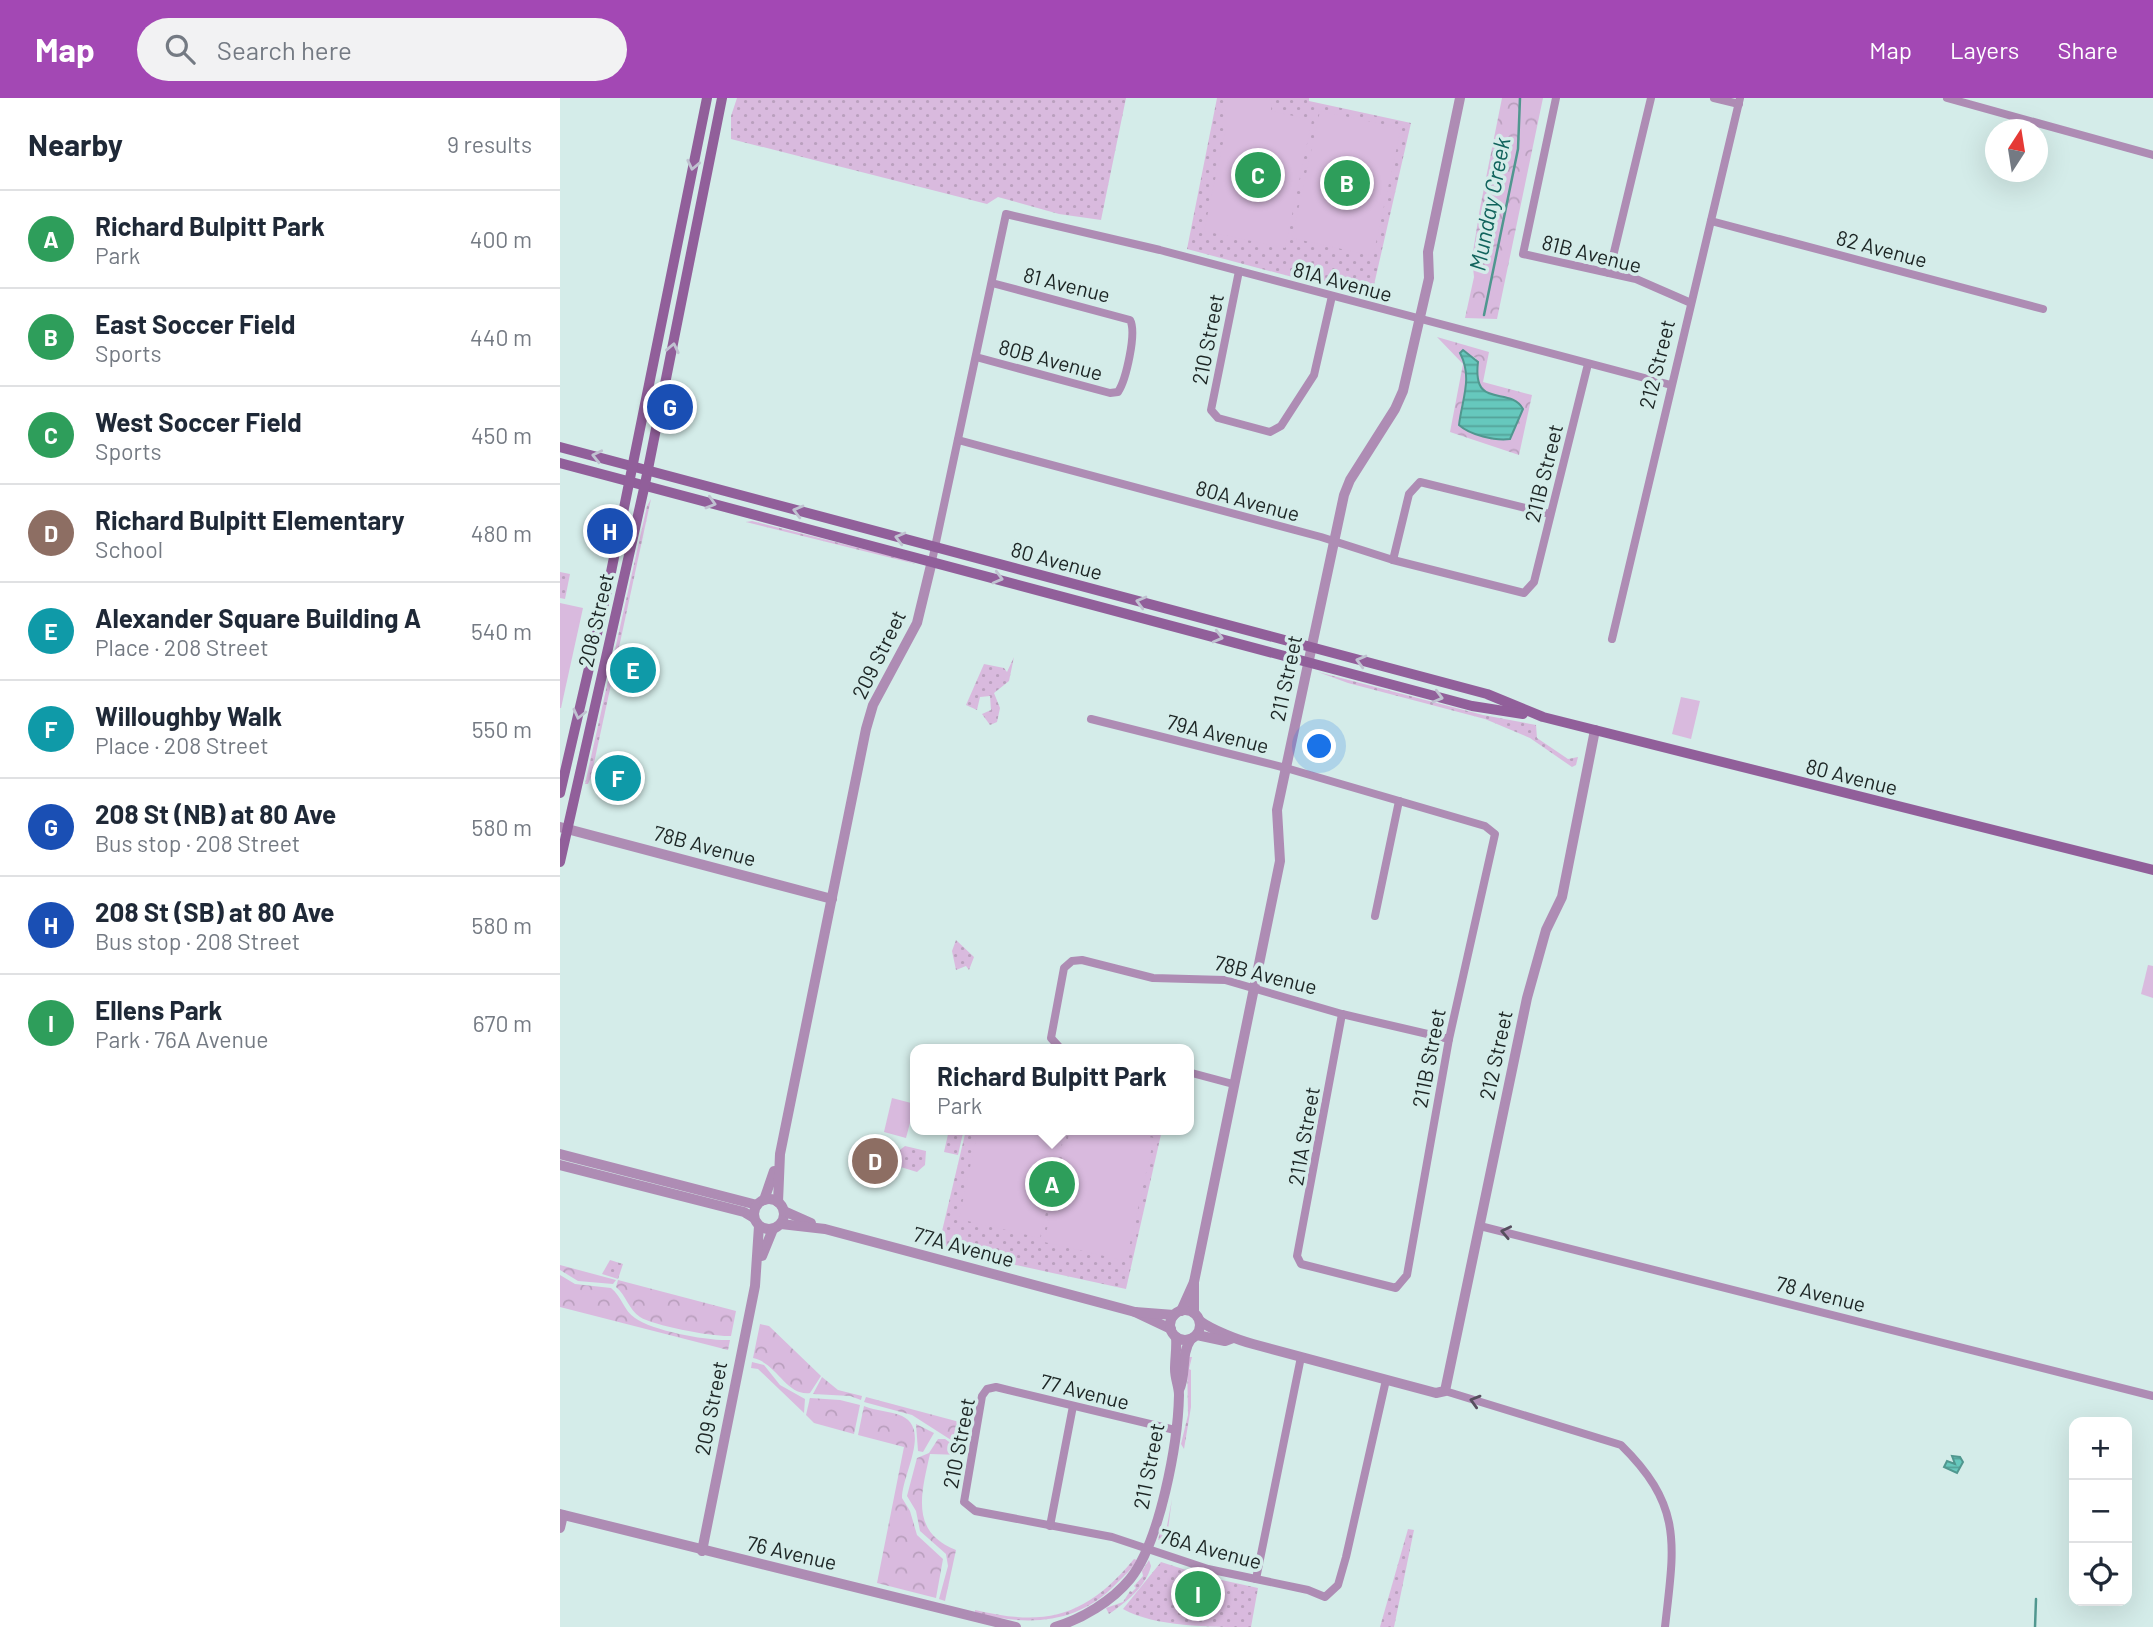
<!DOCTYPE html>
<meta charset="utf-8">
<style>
body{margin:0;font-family:Barlow,sans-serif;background:#f2f2f3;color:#1f2937}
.controls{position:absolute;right:21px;bottom:21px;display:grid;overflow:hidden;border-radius:14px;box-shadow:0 7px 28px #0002}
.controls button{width:63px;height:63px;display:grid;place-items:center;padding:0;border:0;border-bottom:2px solid #e0e1e3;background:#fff;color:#1f2937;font:35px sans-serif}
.compass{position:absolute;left:1425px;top:21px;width:63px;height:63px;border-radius:50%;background:#fff;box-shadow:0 7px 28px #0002;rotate:12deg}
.you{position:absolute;left:760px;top:649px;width:24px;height:24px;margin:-18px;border:5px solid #fff;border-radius:50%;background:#1a73e8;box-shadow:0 0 0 10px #1a73e833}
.badge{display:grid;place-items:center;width:46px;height:46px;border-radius:50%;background:#a348b4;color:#fff;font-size:23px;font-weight:700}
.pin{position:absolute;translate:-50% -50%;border:4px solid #fff;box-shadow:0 2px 7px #0006}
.popup{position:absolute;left:350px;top:946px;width:284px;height:91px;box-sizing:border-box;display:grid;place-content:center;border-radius:14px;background:#fff;filter:drop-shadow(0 2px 5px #0005);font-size:23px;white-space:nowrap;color:#747a83}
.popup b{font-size:26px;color:#1f2937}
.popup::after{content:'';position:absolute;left:50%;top:100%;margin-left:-14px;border:14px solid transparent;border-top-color:#fff}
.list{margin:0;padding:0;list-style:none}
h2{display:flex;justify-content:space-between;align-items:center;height:91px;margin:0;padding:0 28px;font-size:30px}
h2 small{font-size:23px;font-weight:400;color:#747a83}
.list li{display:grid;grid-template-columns:46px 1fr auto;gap:21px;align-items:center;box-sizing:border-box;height:98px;padding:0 28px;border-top:2px solid #e0e1e3}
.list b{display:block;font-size:26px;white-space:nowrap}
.list p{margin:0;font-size:23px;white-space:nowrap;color:#747a83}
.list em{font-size:23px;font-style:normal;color:#747a83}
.icon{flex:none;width:38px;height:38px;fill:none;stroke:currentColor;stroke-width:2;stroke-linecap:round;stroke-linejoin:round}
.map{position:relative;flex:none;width:1593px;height:1529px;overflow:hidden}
header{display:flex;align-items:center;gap:42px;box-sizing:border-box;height:98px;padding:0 35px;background:#a348b4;color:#fff}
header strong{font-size:33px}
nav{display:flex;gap:38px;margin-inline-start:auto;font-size:24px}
.search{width:490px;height:63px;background:#f2f2f3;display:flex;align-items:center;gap:18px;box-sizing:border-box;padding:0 24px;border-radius:38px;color:#747a83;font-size:26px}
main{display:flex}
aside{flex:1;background:#fff}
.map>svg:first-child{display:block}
</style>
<header>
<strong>Map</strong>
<div class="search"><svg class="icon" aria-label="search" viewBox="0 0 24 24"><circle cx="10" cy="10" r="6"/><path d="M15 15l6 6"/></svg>Search here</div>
<nav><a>Map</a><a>Layers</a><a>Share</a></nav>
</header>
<main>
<aside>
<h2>Nearby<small>9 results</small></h2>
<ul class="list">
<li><span class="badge" style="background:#2e9e5b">A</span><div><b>Richard Bulpitt Park</b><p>Park</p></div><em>400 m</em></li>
<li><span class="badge" style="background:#2e9e5b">B</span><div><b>East Soccer Field</b><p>Sports</p></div><em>440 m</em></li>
<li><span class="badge" style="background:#2e9e5b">C</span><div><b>West Soccer Field</b><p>Sports</p></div><em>450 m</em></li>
<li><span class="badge" style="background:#8d6e63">D</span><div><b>Richard Bulpitt Elementary</b><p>School</p></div><em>480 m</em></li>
<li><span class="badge" style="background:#0f9aa8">E</span><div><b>Alexander Square Building A</b><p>Place · 208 Street</p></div><em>540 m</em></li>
<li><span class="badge" style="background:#0f9aa8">F</span><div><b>Willoughby Walk</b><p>Place · 208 Street</p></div><em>550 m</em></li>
<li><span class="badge" style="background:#1a4fb4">G</span><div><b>208 St (NB) at 80 Ave</b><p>Bus stop · 208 Street</p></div><em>580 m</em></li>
<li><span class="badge" style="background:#1a4fb4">H</span><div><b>208 St (SB) at 80 Ave</b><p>Bus stop · 208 Street</p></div><em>580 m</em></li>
<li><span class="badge" style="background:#2e9e5b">I</span><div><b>Ellens Park</b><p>Park · 76A Avenue</p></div><em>670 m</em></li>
</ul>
</aside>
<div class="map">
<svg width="1593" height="1529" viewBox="0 0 1593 1529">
<defs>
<pattern id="grass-dots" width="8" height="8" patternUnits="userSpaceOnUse" patternTransform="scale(1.75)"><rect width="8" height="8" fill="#d9bade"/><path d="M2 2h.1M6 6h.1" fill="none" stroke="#baa0be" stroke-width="1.8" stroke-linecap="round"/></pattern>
<pattern id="forest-crowns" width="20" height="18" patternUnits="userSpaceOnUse" patternTransform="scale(1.75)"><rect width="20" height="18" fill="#d9bade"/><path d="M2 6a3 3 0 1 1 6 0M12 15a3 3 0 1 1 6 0" fill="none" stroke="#baa0be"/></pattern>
<pattern id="water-rules" width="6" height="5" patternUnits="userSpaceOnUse" patternTransform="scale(1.75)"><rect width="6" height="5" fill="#66c8bd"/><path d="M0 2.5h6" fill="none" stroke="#53a299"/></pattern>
</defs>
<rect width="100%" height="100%" fill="#d4ece9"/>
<g fill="url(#grass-dots)">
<path d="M 177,0 L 566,0 L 541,122 L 499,116 L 438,99 L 427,106 L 171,41 L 171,18 Z"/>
<path d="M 657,0 L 749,0 L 749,3 L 851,25 L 811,200 L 627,151 Z"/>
<path d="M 91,401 L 31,679 L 28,686 L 25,686 L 87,408 Z"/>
<path d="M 192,423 L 339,460 L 356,466 L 186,424 Z"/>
<path d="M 0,474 L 10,476 L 5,501 L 0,500 Z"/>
<path d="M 454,559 L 449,583 L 434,595 L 440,610 L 437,624 L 430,627 L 422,616 L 431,612 L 430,598 L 420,599 L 417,612 L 406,607 L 424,566 L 444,570 L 447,574 Z"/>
<path d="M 758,574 L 923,617 L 976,627 L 977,640 L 1008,661 L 1018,659 L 1016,667 L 1012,669 L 970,640 L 925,621 L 788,585 Z"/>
<path d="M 396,842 L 414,859 L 409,872 L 406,868 L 396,872 L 392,853 Z"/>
<path d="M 389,1032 L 403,1035 L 398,1057 L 384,1054 Z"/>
<path d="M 406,1032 L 602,1032 L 566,1191 L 378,1150 Z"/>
<path d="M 345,1048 L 366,1053 L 365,1067 L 357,1074 L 334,1067 L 337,1054 Z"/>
<path d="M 50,1162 L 63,1166 L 58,1181 L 42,1176 Z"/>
<path d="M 627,1259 L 632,1259 L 629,1271 L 631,1272 L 631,1309 L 624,1351 L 621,1346 L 628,1317 Z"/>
<path d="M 612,1401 L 607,1439 L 598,1442 L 600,1434 L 607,1428 Z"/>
<path d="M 848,1431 L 854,1432 L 834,1529 L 820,1529 Z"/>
<path d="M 574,1461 L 577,1462 C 572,1471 564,1478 556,1486 C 517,1527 467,1528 415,1515 L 415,1512 C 486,1529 526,1519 574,1461 Z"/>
<path d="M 589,1462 L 591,1468 C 586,1489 565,1505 549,1516 L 546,1510 L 563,1504 L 570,1493 L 572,1494 L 576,1490 L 574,1488 L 583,1478 L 582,1473 Z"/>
<path d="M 601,1464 L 648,1479 L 698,1490 L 691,1529 C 650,1529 595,1529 563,1511 Z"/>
</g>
<g fill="url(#forest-crowns)" fill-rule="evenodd">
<path d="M 942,0 L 983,0 L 937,221 L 905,220 L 914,179 L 912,160 L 920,110 Z"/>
<path d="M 877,239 L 929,254 L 923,284 L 972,297 L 959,357 L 890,334 L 903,266 ZM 908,257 L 916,260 C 916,294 925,297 956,303 L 901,313 L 908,283 Z"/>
<path d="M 0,1167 L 56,1182 L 53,1186 L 18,1183 L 0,1172 Z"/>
<path d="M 0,1177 L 15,1186 L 51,1190 C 62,1199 64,1213 75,1220 C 93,1233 147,1243 170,1242 L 168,1252 L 0,1209 Z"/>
<path d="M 58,1182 L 176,1213 L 171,1238 C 154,1239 94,1228 80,1219 C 69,1212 66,1197 56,1189 Z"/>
<path d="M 200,1226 L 209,1228 L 261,1278 L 250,1295 C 226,1298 217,1265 193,1260 Z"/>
<path d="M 192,1264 L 204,1267 L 220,1287 L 245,1301 L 244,1315 L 198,1271 L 191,1270 Z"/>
<path d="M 262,1279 L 278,1292 L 302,1298 L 301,1302 L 290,1298 L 253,1296 Z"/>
<path d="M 306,1299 L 407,1326 L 402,1349 L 352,1317 L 304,1304 Z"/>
<path d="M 250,1300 L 280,1302 L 300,1307 L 294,1336 L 254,1325 L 246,1317 Z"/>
<path d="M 304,1308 C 316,1313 330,1313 342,1318 C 371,1332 342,1376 342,1400 L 350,1413 L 357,1437 L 383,1461 L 376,1500 L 317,1485 L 344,1349 L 298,1337 Z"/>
<path d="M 356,1326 L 374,1335 L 363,1354 L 358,1353 Z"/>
<path d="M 378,1341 L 385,1341 L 402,1353 L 401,1357 L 370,1356 C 361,1396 350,1434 396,1452 L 385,1503 L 379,1501 L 388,1468 L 386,1456 L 360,1433 L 356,1413 L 347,1398 L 357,1360 L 369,1355 Z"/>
</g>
<g fill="#d9bade">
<path d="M 668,0 L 712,1 L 711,13 L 752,22 L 725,150 L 644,133 L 666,31 L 662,29 Z"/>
<path d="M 760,13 L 841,30 L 813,158 L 732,140 Z"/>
<path d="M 0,505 L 23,510 L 1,610 L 0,610 Z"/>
<path d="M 1121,599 L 1140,603 L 1131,641 L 1112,636 Z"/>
<path d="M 1588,867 L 1593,868 L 1593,900 L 1581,896 Z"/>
<path d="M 332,1000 L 355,1006 L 346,1040 L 324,1034 Z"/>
<path d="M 418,1032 L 505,1032 L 480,1140 L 399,1121 Z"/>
<path d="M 510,1032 L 556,1032 L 594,1040 L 566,1163 L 484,1144 Z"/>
</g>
<g fill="url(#water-rules)" stroke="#50978f" stroke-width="2">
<path d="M 903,252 L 918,264 C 912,313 950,287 963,311 L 950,341 C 935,343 910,337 899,327 C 902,301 913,280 900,255 Z"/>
<path d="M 1392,1358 L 1400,1359 L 1403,1364 L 1397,1375 L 1384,1369 L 1387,1363 L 1395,1366 Z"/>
</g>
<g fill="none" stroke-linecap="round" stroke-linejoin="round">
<g stroke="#50978f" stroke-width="2.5">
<path d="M 924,217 L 958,51 L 960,0"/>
<path d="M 1475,1529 L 1476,1501"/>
</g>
<g stroke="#ae8cb4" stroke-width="8">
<path d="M 996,0 L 963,156 L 1076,181 L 1131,205"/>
<path d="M 1154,0 L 1179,6"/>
<path d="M 1387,0 L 1593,57"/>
<path d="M 1151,123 L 1483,211"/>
<path d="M 679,173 L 651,312 L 658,320 L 710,334 L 721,328 L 754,277 L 772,198"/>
<path d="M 1049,175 L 1091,0"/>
<path d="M 416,259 L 550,295 L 558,294 C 566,282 577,234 570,222 L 432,185"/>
<path d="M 398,342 L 761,439 L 833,462 L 964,495 L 974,484 L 1028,266"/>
<path d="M 833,462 L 849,396 L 860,384 L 990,416"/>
<path d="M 372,463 L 446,116 L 600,152 L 1111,287"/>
<path d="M 1052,541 L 1180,0"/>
<path d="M 531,621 L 726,670 L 925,728 L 935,736 L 889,941 L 847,1177 L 836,1190 L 741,1166 L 737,1158 L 782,916"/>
<path d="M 815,818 L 839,703"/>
<path d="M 501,951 L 491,940 L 504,870 L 512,863 L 522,862 L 593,880 L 665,882 L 782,916 L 889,941"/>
<path d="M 628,974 L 673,986"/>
<path d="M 920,1128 L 1593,1298"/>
<path d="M 885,1293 L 1061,1347 C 1124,1409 1114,1447 1105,1529"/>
<path d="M 615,1332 L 436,1289 L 427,1291 L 422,1298 L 404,1404 L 415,1413 L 552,1439 L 648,1471 L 748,1492 L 765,1499 L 778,1487 L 786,1459 L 826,1282"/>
<path d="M 490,1428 L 513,1308"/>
<path d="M 696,1481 L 741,1259"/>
</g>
<g stroke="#ae8cb4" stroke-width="10">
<path d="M 0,729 L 272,801"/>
<path d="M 0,1056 L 197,1107"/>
<path d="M 0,1067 L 184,1114 L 194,1120"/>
<circle cx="209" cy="1116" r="15"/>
<path d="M 204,1102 L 214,1073"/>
<path d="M 218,1104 L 220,1056 L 306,631 L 313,607 L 357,525 L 372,463"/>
<path d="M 224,1113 L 251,1125"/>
<path d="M 221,1126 L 265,1131 L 575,1214 L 611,1231"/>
<path d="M 202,1158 L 213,1131"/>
<circle cx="625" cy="1227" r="15"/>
<path d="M 621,1213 L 634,1184"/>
<path d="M 575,1214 L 614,1217"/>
<path d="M 634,1215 L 634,1184 L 720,763 L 717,712 L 784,397 L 790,382 L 835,311 L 843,293 L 869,180 L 868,154 L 900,0"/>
<path d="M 640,1223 C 652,1232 678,1242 693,1246 L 876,1295 L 885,1293 L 967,900 L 986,832 L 1002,799 L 1035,632"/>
<path d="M 637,1237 L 665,1243 L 673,1240"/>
<path d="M 619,1292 C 627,1276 620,1257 631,1241"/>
<path d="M 0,1416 L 456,1529"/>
<path d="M 0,1430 L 3,1417"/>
<path d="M 142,1453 L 195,1188 L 199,1128"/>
<path d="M 495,1529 C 522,1521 552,1503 570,1481 C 600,1444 618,1345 619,1297 C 619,1288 615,1281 615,1271 C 615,1260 617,1250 616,1239"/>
</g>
<g stroke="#915f9a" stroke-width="10">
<path d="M 0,349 L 927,596 L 983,619 L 1593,772"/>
<path d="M 0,365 L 912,608 L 963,616"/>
<path d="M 0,695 L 49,484 L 147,0"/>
<path d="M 0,764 L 85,386 L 162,0"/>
</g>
</g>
<defs><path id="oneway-chevron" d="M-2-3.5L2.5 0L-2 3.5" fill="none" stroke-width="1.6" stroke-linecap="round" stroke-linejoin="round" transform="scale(1.75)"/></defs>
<g stroke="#c0c2d1">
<use href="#oneway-chevron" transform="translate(133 67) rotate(102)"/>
<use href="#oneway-chevron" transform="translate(113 250) rotate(-78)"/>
<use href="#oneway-chevron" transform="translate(37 358) rotate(-167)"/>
<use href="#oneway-chevron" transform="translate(151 405) rotate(16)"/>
<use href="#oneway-chevron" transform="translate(238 413) rotate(-165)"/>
<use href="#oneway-chevron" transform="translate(340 440) rotate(-165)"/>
<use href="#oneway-chevron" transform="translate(438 480) rotate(15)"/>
<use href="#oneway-chevron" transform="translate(581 504) rotate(-165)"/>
<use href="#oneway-chevron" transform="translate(658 539) rotate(15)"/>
<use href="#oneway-chevron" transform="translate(801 563) rotate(-165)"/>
<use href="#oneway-chevron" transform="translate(878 599) rotate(15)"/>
<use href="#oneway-chevron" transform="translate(19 616) rotate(103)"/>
</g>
<g stroke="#564e5e">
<use href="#oneway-chevron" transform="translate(946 1134) rotate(-168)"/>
<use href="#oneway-chevron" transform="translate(915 1303) rotate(-164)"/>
</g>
<g text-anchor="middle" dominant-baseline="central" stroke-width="7" stroke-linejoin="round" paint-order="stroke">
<g font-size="21" fill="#1c2524" stroke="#d4ece9">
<text transform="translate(1322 150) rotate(15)">82 Avenue</text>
<text transform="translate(1032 155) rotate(14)">81B Avenue</text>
<text transform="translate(783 183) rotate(15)">81A Avenue</text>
<text transform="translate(507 186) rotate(14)">81 Avenue</text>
<text transform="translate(647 241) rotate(-79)">210 Street</text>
<text transform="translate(491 261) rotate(15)">80B Avenue</text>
<text transform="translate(1096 266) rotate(-76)">212 Street</text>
<text transform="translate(983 375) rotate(-76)">211B Street</text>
<text transform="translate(688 402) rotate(15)">80A Avenue</text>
<text transform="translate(497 462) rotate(15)">80 Avenue</text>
<text transform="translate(35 522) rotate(-77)">208 Street</text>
<text transform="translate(318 556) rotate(-64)">209 Street</text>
<text transform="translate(725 580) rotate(-78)">211 Street</text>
<text transform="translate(658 635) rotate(14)">79A Avenue</text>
<text transform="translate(1292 678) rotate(14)">80 Avenue</text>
<text transform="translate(145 747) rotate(15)">78B Avenue</text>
<text transform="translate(706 876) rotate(14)">78B Avenue</text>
<text transform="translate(935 957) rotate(-78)">212 Street</text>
<text transform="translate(868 960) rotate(-79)">211B Street</text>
<text transform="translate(743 1038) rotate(-80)">211A Street</text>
<text transform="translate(404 1148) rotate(15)">77A Avenue</text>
<text transform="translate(1261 1195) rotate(14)">78 Avenue</text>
<text transform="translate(525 1293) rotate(14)">77 Avenue</text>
<text transform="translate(150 1310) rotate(-79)">209 Street</text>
<text transform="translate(398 1345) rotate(-79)">210 Street</text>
<text transform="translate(588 1368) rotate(-79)">211 Street</text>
<text transform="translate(651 1450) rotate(15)">76A Avenue</text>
<text transform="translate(232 1454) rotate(13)">76 Avenue</text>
</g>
<g font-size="23" font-style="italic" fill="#10635c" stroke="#d4ece9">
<text transform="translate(929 106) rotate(-79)">Munday Creek</text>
</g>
</g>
</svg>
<div class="controls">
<button>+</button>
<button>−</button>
<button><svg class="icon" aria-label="locate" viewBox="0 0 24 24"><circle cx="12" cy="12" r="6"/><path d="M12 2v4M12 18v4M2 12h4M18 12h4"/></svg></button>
</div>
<svg class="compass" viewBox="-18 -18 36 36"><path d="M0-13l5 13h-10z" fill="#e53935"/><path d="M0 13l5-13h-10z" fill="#747a83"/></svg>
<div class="you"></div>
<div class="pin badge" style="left:492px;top:1086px;background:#2e9e5b">A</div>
<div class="popup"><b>Richard Bulpitt Park</b>Park</div>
<div class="pin badge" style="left:787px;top:85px;background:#2e9e5b">B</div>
<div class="pin badge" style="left:698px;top:77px;background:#2e9e5b">C</div>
<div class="pin badge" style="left:315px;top:1063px;background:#8d6e63">D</div>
<div class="pin badge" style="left:73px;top:572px;background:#0f9aa8">E</div>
<div class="pin badge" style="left:58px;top:680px;background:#0f9aa8">F</div>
<div class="pin badge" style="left:110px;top:309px;background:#1a4fb4">G</div>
<div class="pin badge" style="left:50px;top:433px;background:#1a4fb4">H</div>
<div class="pin badge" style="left:638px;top:1496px;background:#2e9e5b">I</div>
</div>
</main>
